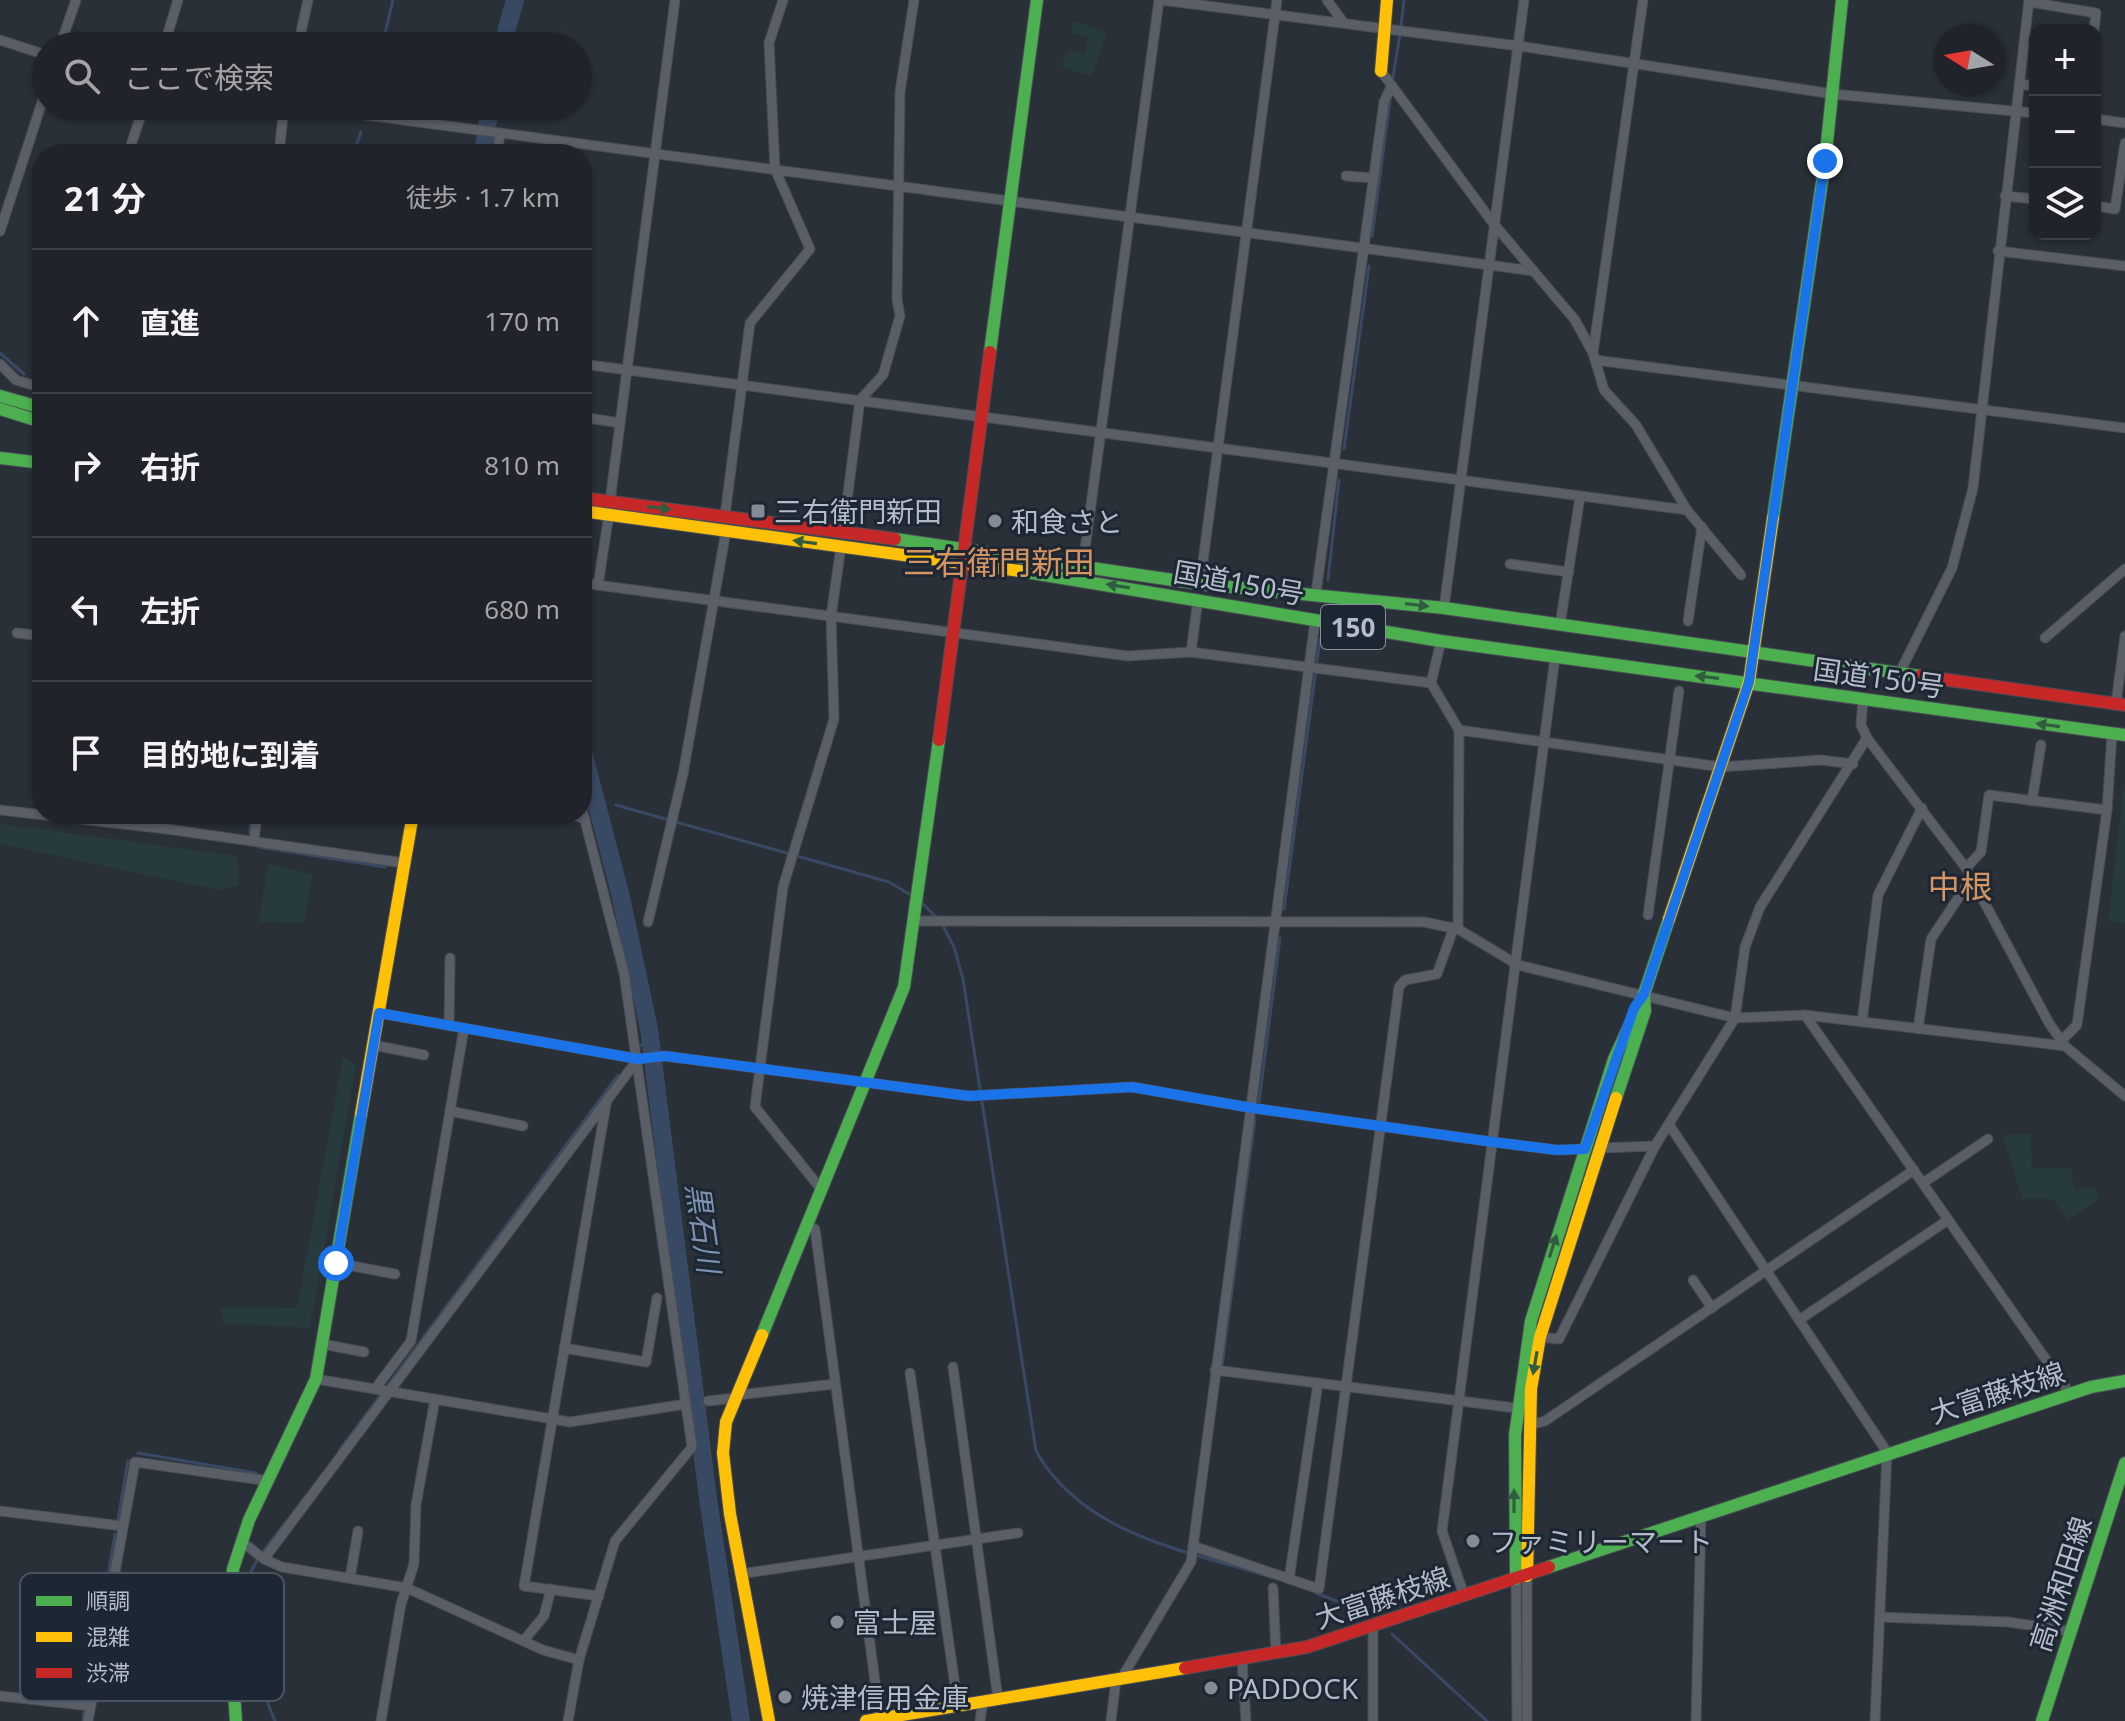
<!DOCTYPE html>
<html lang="ja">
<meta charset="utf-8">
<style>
body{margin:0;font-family:"Noto Sans","Noto Sans JP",sans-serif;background:#2d3036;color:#f1f3f6}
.controls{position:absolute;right:24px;top:24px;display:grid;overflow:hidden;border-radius:16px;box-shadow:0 2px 6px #0004}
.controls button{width:72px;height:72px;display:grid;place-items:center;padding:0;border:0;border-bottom:2px solid #3d4147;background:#20242a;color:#f1f3f6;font:40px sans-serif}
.compass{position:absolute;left:1933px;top:24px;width:72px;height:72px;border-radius:50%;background:#20242a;box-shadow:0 2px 6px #0004;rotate:281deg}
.stop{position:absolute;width:24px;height:24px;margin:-18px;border:6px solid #1a73e8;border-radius:50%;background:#fff}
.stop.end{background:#1a73e8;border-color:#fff;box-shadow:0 2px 8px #0008}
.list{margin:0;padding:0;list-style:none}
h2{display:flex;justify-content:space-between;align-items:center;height:104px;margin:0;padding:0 32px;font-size:34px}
h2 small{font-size:26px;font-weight:400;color:#a2a4a8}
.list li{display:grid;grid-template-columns:52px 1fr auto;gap:24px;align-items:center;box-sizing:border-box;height:144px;padding:0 32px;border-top:2px solid #3d4147}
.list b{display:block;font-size:30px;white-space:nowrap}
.list em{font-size:26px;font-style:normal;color:#a2a4a8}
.icon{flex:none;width:44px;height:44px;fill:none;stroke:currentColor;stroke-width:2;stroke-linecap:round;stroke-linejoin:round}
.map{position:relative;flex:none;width:2125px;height:1721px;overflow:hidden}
.search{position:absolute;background:#20242a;box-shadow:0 2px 6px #0004;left:32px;top:32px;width:560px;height:88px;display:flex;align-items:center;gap:20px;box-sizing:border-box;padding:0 28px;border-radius:44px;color:#a2a4a8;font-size:30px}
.panel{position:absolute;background:#20242a;box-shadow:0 2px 6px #0004;left:32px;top:144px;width:560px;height:680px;border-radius:32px}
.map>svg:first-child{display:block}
</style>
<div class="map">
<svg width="2125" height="1721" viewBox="0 0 2125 1721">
<rect width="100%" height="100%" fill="#2a3038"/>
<g fill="#273a3e">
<path d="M 1074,21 L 1107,33 L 1091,77 L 1061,66 L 1068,51 L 1085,54 L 1088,37 L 1071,33 Z"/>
<path d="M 2125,779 L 2125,923 L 2108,921 Z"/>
<path d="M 0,824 L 237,856 L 239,886 L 218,890 L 0,844 Z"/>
<path d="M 268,864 L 313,874 L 304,923 L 259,922 Z"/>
<path d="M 343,1057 L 356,1065 L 310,1328 L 223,1323 L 220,1307 L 297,1308 Z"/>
<path d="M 2031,1134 L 2032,1169 L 2071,1167 L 2074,1189 L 2095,1188 L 2098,1200 L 2067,1220 L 2053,1199 L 2022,1199 L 2003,1135 Z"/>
</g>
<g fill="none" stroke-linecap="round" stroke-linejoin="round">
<g stroke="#384963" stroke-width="3">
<path d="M 1401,26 L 1404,0"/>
<path d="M 382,46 L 393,0"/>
<path d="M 1392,82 L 1400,34"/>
<path d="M 369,107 L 369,106"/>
<path d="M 353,154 L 361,132"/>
<path d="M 1372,236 L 1390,101"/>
<path d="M 0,353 L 24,374"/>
<path d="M 1344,449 L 1369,266"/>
<path d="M 1328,580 L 1339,480"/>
<path d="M 616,805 L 889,882 L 914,897"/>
<path d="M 586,808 L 605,805"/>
<path d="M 250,832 L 252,814"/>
<path d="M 259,847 L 385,867"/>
<path d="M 923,904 L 937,918"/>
<path d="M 1284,909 L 1320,639"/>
<path d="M 942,924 L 954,947 L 963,979 L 1036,1451 C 1083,1535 1187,1551 1271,1577"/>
<path d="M 639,1046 L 644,1044 L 649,1029"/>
<path d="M 1259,1102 L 1280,938"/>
<path d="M 1222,1366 L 1255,1118"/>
<path d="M 339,1451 L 618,1075"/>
<path d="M 138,1453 L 256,1473"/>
<path d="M 118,1519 L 128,1461"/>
<path d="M 262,1553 L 306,1496"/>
<path d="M 258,1559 C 222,1614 254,1667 275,1721"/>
<path d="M 1316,1593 L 1369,1614"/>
<path d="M 100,1624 L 115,1534"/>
<path d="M 1392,1634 L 1487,1721"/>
<path d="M 86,1701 L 98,1635"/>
<path d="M 83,1721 L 84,1711"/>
</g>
<g stroke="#384963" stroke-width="18">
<path d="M 502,46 L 515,0"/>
<path d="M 483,154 L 490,106"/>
<path d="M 582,748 L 620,893 L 649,1029 L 708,1498 L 741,1721"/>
</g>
<defs>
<g id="street">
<path d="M 1161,0 L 1519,46 L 1833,94 L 2035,113"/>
<path d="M 1327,0 L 1343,22"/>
<path d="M 2029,2 L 2096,13 L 2094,30"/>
<path d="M 0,40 L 46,55"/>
<path d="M 60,46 L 76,0"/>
<path d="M 164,46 L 178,0"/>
<path d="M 298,46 L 308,0"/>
<path d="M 1381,71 L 1493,223 L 1575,320 L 1593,353 L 1604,390 L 1636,425 L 1687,510 L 1741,575"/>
<path d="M 2019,84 L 2035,86"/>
<path d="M 298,106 L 1534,271"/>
<path d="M 2095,119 L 2125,123"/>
<path d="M 128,154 L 144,106"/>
<path d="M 279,154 L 284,106"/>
<path d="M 497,154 L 500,134"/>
<path d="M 1346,176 L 1374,178"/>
<path d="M 2005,196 L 2035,199"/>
<path d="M 2095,206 L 2115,209 L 2125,143"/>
<path d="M 0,231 L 46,90"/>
<path d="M 1998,251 L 2125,266"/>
<path d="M 1593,353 L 1643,0"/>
<path d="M 1595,360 L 2125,428"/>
<path d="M 0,364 L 16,380 L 42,388"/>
<path d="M 582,364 L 1687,510"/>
<path d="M 582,417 L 620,423"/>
<path d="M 610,501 L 675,0"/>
<path d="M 725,515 L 750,323 L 810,249 L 775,169 L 769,43 L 783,0"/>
<path d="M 843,532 L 860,400 L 883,375 L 900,316 L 897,299 L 900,92 L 914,0"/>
<path d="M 1083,564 L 1159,0"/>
<path d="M 1510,564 L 1569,572"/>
<path d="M 582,583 L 1128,656 L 1191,652 L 1431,683"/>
<path d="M 1200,584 L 1277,0"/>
<path d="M 598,585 L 609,514"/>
<path d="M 1316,593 L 1384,102 L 1391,87"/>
<path d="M 1444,608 L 1524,0"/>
<path d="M 1688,621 L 1702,527"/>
<path d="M 1560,625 L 1580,497"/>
<path d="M 17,633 L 42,636"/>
<path d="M 2045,638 L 2125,569"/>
<path d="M 1441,641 L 1431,683 L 1459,730 L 1458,929"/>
<path d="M 1191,652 L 1198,599"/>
<path d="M 1900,672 L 1952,568 L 1973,488 L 2029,0"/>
<path d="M 1863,699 L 1861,725 L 1867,738 L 1966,868 L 2049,1023 L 2065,1046 L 2125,1096"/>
<path d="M 2116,703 L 2125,636"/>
<path d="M 1459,730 L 1721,767 L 1821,760 L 1853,764"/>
<path d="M 2032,801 L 2041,745"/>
<path d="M 0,810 L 167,829 L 404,863"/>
<path d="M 571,814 L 585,819"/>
<path d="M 254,841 L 257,814"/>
<path d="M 1966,868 L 1981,852 L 1989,795 L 2107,810"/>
<path d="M 1648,915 L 1679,691"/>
<path d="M 915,921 L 1424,922 L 1458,929 L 1518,965 L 1735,1018 L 1805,1015 L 2065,1046"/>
<path d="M 648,922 L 683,774 L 726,531"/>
<path d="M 379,1013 L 638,1059 L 665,1056 L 969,1096 L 1132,1087 L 1252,1108 L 1493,1142 L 1557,1150 L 1585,1149"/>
<path d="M 1805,1015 L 2070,1394"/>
<path d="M 1862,1022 L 1878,895 L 1922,808"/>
<path d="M 449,1026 L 450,958"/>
<path d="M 1918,1029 L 1931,939 L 1971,879"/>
<path d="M 2062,1040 L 2077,1025 L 2107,810 L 2112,734"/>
<path d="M 373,1045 L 424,1055"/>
<path d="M 450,1111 L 523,1126"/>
<path d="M 1670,1126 L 1887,1452 L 1875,1721"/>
<path d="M 1600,1148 L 1655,1146"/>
<path d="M 1923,1183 L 1988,1139"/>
<path d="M 821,1189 L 755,1107 L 783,887 L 834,719 L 831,616 L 841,547"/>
<path d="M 806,1225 L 815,1229 L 880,1719"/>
<path d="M 336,1263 L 395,1274"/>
<path d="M 1693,1280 L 1712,1308"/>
<path d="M 1799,1320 L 1948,1220"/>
<path d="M 1540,1337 L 1559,1339 L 1655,1146 L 1735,1018 L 1745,947 L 1760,907 L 1867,738"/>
<path d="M 322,1344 L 364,1352"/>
<path d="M 564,1348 L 646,1362 L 657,1298"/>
<path d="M 953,1367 L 998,1699"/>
<path d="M 1215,1370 L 1516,1408"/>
<path d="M 910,1373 L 958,1706"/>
<path d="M 316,1379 L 570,1422 L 686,1404"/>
<path d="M 375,1389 L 411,1341 L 464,1028"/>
<path d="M 737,1395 L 835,1384"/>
<path d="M 708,1401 L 736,1398"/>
<path d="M 1530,1425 L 1545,1421 L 1914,1170"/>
<path d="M 0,1511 L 122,1526"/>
<path d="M 241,1541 L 264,1559 L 282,1567 L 407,1588 L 543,1650 L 579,1660"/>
<path d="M 1193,1546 L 1319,1589 L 1399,987 L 1405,980 L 1437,974 L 1454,927"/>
<path d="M 264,1559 L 638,1059"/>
<path d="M 740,1574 L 1018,1533"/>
<path d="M 350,1578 L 358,1531"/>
<path d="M 1289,1579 L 1318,1383"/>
<path d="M 1516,1579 L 1517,1721"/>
<path d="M 1273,1588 L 1276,1653"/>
<path d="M 1464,1595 L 1442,1531 L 1555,657"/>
<path d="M 599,1596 L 524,1586 L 606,1104"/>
<path d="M 69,1601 L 66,1625 L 104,1631"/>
<path d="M 107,1612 L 164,1624"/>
<path d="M 1880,1617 L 2008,1622 L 2070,1631"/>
<path d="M 1373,1626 L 1373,1721"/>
<path d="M 525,1639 L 544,1616 L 551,1589"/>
<path d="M 1242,1659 L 1246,1721"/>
<path d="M 1121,1679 L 1191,1562 L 1315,621"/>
<path d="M 0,1696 L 91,1706"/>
<path d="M 88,1721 L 135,1462 L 269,1481"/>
<path d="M 381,1721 L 401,1604 L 414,1564 L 416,1505 L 435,1399"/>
<path d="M 568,1721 L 579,1660 L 615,1541 L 692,1447 L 624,973 L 582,809"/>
<path d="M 980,1721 L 983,1701"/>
<path d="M 1111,1721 L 1116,1680"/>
<path d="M 1527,1721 L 1527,1576"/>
<path d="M 1696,1721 L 1701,1517"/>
</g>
<g id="fast">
<path d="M 990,352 L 1037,0"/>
<path d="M 0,396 L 42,408"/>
<path d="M 0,409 L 42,422"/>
<path d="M 0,458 L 42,463"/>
<path d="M 1773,518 L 1825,161 L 1842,0"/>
<path d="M 895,539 L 1200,584 L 1444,608 L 1920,676"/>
<path d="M 1020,571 L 1441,641 L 2125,735"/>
<path d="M 1616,1098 L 1645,1011 L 1644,994"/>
<path d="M 762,1335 L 904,987 L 939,740"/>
<path d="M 1549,1567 L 2091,1387 L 2125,1381"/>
<path d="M 1516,1579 L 1515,1435 L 1531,1321 L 1614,1059 L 1644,994 L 1669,919"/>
<path d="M 236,1721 L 229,1625 L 233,1569 L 249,1520 L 316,1379 L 361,1114"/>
<path d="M 2042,1721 L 2125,1463"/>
</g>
<g id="slow">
<path d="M 1381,71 L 1387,0"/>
<path d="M 582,511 L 1020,571"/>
<path d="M 1669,919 L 1749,682 L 1773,518"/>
<path d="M 361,1114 L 413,814"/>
<path d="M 762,1335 L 726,1422 L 723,1453 L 730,1514 L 769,1721"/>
<path d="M 1527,1576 L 1531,1389 L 1540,1337 L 1616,1098"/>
<path d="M 866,1721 L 1185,1668"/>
</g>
<g id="jam">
<path d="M 582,498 L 895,539"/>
<path d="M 1920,676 L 2125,705"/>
<path d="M 939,740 L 990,352"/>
<path d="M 1185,1668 L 1307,1647 L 1549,1567"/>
</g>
</defs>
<use href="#street" stroke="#484c53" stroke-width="11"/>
<use href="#fast" stroke="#484c53" stroke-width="14"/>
<use href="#slow" stroke="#484c53" stroke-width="14"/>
<use href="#jam" stroke="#484c53" stroke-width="14"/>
<use href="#street" stroke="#5a5e66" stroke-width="9"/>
<use href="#fast" stroke="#4caf50" stroke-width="12"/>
<use href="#slow" stroke="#ffc107" stroke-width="12"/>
<use href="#jam" stroke="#c62828" stroke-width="12"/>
</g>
<defs><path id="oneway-solid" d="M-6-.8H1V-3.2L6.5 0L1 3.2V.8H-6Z" transform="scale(2)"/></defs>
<g fill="#305d3f">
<use href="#oneway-solid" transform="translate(659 508) rotate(8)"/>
<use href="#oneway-solid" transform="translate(805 542) rotate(-172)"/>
<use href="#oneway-solid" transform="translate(1118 586) rotate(-171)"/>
<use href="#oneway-solid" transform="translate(1417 605) rotate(7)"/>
<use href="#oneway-solid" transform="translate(1707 677) rotate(-173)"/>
<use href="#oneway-solid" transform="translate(2048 725) rotate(-172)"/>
<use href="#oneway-solid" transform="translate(1553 1246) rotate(-72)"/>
<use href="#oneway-solid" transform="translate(1535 1363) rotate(100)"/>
<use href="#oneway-solid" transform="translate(1514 1501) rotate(-90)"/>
</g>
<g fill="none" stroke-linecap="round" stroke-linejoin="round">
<path stroke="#1a73e8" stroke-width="10" d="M 336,1263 L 379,1013 L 638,1059 L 665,1056 L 969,1096 L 1132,1087 L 1252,1108 L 1493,1142 L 1557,1150 L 1585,1149 L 1634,1008 L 1644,994 L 1749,682 L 1825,161"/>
</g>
<g fill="#848b96" stroke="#1d2633" stroke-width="3">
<rect x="750" y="503" width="16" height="16" rx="4"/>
<circle cx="995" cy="521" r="8"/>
<circle cx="1473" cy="1541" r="8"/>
<circle cx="837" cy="1622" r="8"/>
<circle cx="1211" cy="1688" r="8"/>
<circle cx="785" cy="1697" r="8"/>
</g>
<g text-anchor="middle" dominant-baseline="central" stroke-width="6" stroke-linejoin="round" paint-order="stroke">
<rect fill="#1d2633" stroke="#878f9c" stroke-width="2" x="1321" y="605" width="64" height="44" rx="6"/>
<g font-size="26" font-weight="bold" fill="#b4bcc9">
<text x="1353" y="627">150</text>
</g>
<g font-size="28" fill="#b4bcc9" stroke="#1d2633" text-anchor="start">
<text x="774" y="511">三右衛門新田</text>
<text x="1011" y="521">和食さと</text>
<text x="1489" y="1541">ファミリーマート</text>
<text x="853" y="1622">富士屋</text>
<text x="1227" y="1688">PADDOCK</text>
<text x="801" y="1697">焼津信用金庫</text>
</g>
<g font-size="28" fill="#b4bcc9" stroke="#1d2633">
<text transform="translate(1239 582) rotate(10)">国道150号</text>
<text transform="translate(1879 677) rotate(8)">国道150号</text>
<text transform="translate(1997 1392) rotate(-18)">大富藤枝線</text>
<text transform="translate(2060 1584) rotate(-72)">高洲和田線</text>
<text transform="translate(1382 1597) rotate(-18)">大富藤枝線</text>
</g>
<g font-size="30" font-style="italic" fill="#7c92b1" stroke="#1d2633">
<text transform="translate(704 1228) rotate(82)">黒石川</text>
</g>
<g font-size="32" fill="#d59563" stroke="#1d2633">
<text x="999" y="561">三右衛門新田</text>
<text x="1960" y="885">中根</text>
</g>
</g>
<rect x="20" y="1573" width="264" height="128" rx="12" fill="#1d2633" stroke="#4a5360" stroke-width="2"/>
<rect x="36" y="1596" width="36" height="10" fill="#4caf50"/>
<rect x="36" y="1632" width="36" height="10" fill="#ffc107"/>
<rect x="36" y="1668" width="36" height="10" fill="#c62828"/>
<g font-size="22" fill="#b4bcc9">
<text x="86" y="1609">順調</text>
<text x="86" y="1645">混雑</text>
<text x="86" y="1681">渋滞</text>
</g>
</svg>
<div class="controls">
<button>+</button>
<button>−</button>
<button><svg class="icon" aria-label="layers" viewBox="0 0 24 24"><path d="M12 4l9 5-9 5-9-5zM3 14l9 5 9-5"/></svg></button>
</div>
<svg class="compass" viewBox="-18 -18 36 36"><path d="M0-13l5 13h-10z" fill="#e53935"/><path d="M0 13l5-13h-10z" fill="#a2a4a8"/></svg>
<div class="stop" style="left:336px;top:1263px"></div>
<div class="stop end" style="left:1825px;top:161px"></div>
<div class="search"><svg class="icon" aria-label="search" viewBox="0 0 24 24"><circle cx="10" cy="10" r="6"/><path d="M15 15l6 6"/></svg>ここで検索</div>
<section class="panel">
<h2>21 分<small>徒歩 · 1.7 km</small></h2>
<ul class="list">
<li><svg class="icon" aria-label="ahead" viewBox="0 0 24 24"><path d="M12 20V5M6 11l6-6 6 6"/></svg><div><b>直進</b></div><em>170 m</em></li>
<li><svg class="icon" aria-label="right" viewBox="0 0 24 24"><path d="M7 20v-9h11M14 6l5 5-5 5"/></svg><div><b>右折</b></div><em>810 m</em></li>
<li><svg class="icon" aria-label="left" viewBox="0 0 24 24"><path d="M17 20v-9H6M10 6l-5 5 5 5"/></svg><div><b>左折</b></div><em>680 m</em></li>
<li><svg class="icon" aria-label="arrive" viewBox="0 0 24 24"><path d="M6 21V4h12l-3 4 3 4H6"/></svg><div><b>目的地に到着</b></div></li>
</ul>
</section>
</div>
